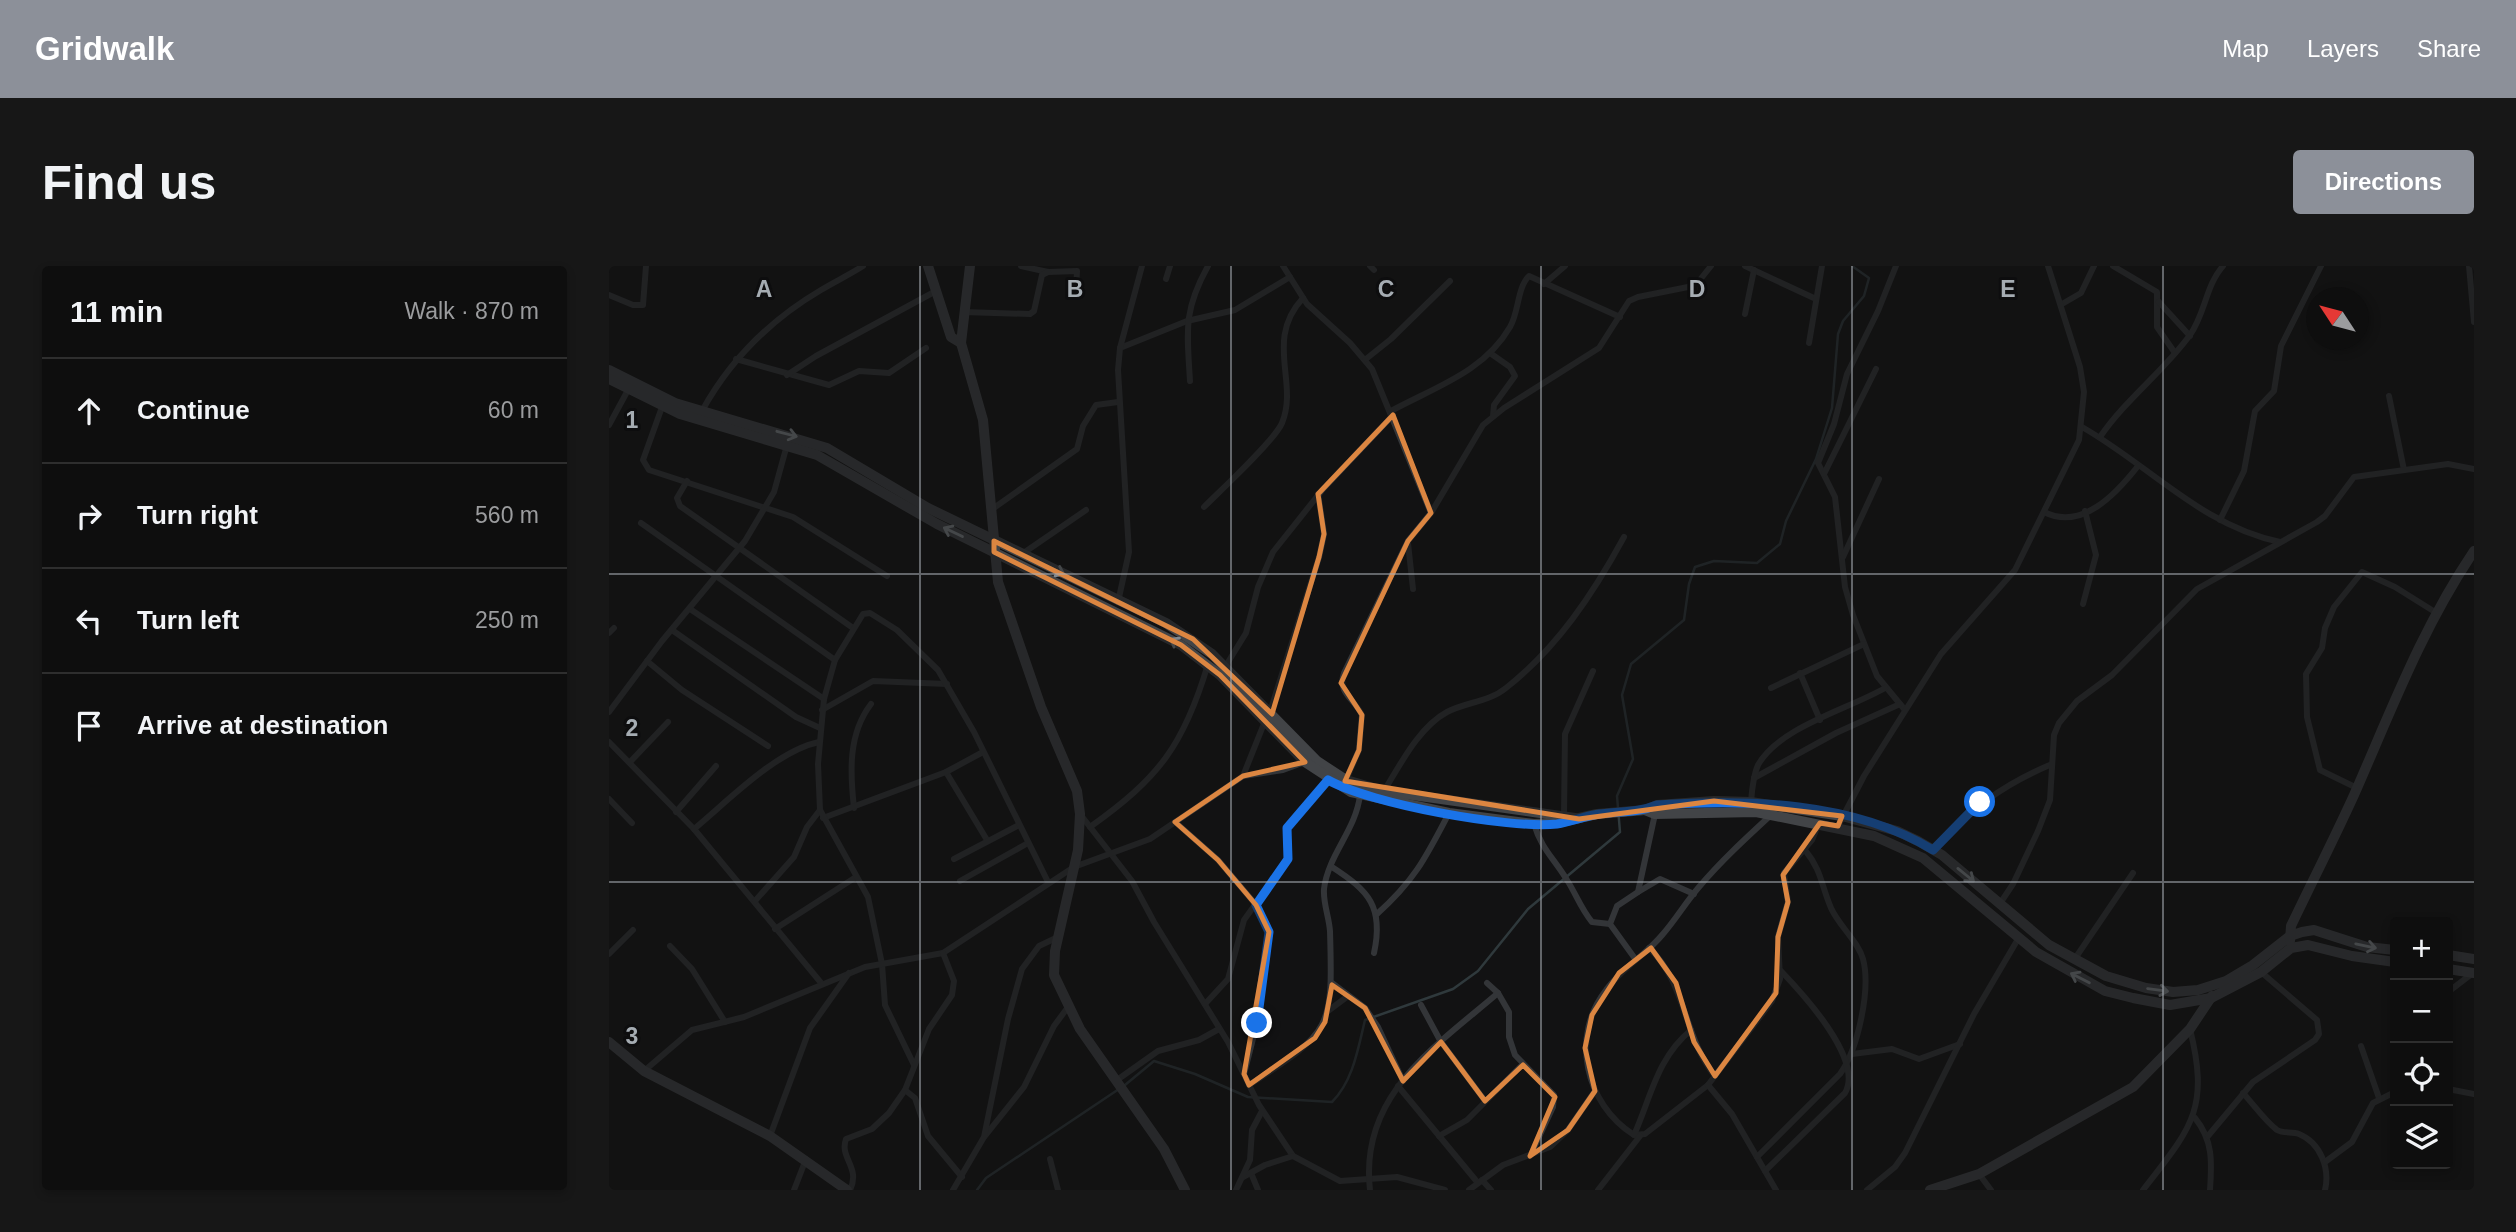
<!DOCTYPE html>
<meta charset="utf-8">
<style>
body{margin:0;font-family:Arial,sans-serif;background:#171717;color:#f1f3f6}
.controls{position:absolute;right:21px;bottom:21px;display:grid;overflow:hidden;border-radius:7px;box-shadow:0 4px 10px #0003}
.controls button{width:63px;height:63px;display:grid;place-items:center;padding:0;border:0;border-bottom:2px solid #2e2e2e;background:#0e0e0e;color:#f1f3f6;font:35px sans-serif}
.compass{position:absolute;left:1697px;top:21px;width:63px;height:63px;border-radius:50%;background:#0e0e0e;box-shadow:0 4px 10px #0003;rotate:306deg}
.stop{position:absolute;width:21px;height:21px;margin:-16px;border:5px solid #1a73e8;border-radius:50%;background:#fff}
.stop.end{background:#1a73e8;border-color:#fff;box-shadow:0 2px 7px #0008}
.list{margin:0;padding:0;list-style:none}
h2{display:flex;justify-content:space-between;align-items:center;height:91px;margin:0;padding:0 28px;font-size:30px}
h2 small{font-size:23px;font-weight:400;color:#9b9c9e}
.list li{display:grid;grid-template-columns:46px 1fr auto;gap:21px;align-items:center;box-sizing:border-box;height:105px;padding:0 28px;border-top:2px solid #2e2e2e}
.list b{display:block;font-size:26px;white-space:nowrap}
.list em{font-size:23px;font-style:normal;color:#9b9c9e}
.icon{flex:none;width:38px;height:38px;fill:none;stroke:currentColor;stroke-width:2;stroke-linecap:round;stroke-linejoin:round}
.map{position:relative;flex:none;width:1865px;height:924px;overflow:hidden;border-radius:7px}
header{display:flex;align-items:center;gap:42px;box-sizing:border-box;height:98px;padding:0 35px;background:#8c9099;color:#fff}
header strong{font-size:33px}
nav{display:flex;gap:38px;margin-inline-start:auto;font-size:24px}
.intro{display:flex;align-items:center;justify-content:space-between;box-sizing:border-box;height:168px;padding:0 42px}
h1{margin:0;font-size:49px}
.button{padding:18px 32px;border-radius:7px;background:#8c9099;color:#fff;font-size:24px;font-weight:700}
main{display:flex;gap:42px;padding:0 42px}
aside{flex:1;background:#0e0e0e;border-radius:7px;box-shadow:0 4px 10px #0003}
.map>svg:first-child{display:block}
</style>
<header>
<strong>Gridwalk</strong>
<nav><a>Map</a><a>Layers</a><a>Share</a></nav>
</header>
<div class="intro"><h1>Find us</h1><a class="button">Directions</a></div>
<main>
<aside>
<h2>11 min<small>Walk · 870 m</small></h2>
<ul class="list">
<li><svg class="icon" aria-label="ahead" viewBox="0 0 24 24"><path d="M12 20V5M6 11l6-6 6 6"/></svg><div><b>Continue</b></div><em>60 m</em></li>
<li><svg class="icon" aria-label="right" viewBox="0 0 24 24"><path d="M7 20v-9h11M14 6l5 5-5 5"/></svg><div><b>Turn right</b></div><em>560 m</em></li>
<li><svg class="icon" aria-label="left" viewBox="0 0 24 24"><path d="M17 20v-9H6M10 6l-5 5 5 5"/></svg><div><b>Turn left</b></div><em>250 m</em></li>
<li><svg class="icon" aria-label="arrive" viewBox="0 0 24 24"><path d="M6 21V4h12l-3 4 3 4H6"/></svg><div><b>Arrive at destination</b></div></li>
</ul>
</aside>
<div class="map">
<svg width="1865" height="924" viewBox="0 0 1865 924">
<rect width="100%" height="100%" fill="#121213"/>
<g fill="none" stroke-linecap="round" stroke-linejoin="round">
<g stroke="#2f393c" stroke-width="2.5">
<path d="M 516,819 L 545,795 L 586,808 L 639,831 L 723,836 C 744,815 749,783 756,754 L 844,723 L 869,705 L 919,643 L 1011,566 L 1008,530 L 1024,493 L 1013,429 L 1022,398 L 1075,354 L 1080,318 L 1086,301 L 1105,295 L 1148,297 L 1171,278 L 1177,255 L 1207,193 L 1223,142 L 1229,68 L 1234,55 L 1255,30 L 1260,12 L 1243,0"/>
<path d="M 368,924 L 377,912 L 510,823"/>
</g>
<g stroke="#333538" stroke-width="6">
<path d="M 412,0 L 439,6 L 468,5 L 467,25"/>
<path d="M 674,0 L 698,38 L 741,77 L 763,103 L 822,247"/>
<path d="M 761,0 L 765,4"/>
<path d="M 1136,0 L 1207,33"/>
<path d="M 1287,0 L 1269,45 L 1238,108 L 1225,158 L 1209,197 L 1226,231 L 1236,321 L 1244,349 L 1268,410 L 1296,444"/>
<path d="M 1504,0 L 1548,26 L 1548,61 L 1566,87"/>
<path d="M 1860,0 L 1865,56"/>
<path d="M 557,13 L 561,0"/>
<path d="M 935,18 L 956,0"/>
<path d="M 0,29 L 24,39 L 34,39 L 37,0"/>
<path d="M 1550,36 L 1581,70"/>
<path d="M 1453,38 L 1472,27 L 1485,0"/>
<path d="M 354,46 L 421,48 L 425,45 L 433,9 L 439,6"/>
<path d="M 1136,48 L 1145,4"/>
<path d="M 1200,77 L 1213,0"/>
<path d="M 511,82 L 578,55 L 626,44 L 681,11"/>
<path d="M 881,87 L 901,101 L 906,110 L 885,139 L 884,150"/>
<path d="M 127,93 L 220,119 L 250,105 L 280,107 L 317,82"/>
<path d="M 757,93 L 782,73 L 841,15"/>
<path d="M 178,109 L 207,90 L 327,25"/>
<path d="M 581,115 C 578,65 574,45 599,0"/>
<path d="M 1780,130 L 1795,204"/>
<path d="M 53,141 L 34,194 L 40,204 L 184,251 L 278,310"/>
<path d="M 93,145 C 121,94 161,54 212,24 C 225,16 240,9 254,0"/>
<path d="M 782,145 C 826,121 875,106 901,61 C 910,46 908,22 920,10 L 1011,51"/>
<path d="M 0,159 L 19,124"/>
<path d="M 1473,161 C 1540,199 1593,260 1671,276"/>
<path d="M 1491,171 C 1517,133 1554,106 1581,69 C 1596,48 1597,19 1614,0"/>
<path d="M 1215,208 L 1267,103"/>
<path d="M 78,215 L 68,232 L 71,240 L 244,362"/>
<path d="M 595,241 C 611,225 666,174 673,157 C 690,116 655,74 694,32"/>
<path d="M 382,244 L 468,183 L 474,160 L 487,139 L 509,136"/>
<path d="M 1435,246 C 1473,265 1507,228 1529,200"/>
<path d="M 1611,254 L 1635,205 L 1646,145 L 1665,125 L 1672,80 L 1712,0"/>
<path d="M 32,257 L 226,394"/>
<path d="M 799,277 L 804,323"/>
<path d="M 413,288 L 477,244"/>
<path d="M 1234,291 L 1270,213"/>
<path d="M 509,336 L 520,286 L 509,104 L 511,82 L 533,0"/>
<path d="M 1474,338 L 1487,289 L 1476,245"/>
<path d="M 81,343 L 215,433"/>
<path d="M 63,364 L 187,451 L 211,462"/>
<path d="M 0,367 L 5,362"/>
<path d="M 38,395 L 73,424 L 159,480"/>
<path d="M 616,401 L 637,367 L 649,321 L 664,286 L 714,223 L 784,149"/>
<path d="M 1191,407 L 1211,454"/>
<path d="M 1162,422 L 1255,378"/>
<path d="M 213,444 L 264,415 L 338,418"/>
<path d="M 0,446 L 53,375 L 136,275 L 165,226 L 178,179"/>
<path d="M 661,446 L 710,291 L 715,268 L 709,228"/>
<path d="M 0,476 L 85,563 L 213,718"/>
<path d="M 21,496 L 59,456"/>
<path d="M 337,506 L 378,574"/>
<path d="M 634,510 L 674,504 L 696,496"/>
<path d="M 1145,512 L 1227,467 L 1291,438"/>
<path d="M 737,514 L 750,484 L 753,449 C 745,432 728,427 735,407 L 799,275 L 822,247 L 874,159 L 895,142 L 990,82 L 1020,35 L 1029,31 L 1079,21 L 1090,15 L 1102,0"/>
<path d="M 1748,522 L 1711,504 L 1698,451 L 1697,408 L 1713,382 L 1716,362 L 1725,341 L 1753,306 L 1786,321 L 1826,346"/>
<path d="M 775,525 C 791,499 810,461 838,446 C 857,436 880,436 897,422 C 948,382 984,328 1015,271"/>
<path d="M 0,533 L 23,557"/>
<path d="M 1142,536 C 1143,524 1144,510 1149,499 C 1170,461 1240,443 1276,422"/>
<path d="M 245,542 C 241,506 239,468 262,438"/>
<path d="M 67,546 L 107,500"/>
<path d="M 471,548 L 523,615 L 545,656 L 619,776 L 650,839 L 684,890"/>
<path d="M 955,549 L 956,468 L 984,405"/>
<path d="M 1162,549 C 1137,572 1112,595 1090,621 C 1077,636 1067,653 1054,668 C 1037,689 1013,702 997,724 C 961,770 976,838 1025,869 L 1036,868 L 1099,819 L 1163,735 L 1171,713 L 1169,671 L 1179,636 L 1175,607 L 1203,574 L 1210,557"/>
<path d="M 214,552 L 337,506 L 374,486"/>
<path d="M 566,556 L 609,594 L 647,639 L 660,666 L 648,757 L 635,808"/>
<path d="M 925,558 C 933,584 944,591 958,614 C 967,628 972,643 983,656 L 1001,658"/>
<path d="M 1229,560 L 1255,510 L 1332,388 L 1406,304 L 1470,174 L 1475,126 L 1471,101 L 1439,0"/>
<path d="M 481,561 C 550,512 575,479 599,398"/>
<path d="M 85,563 C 119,535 167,485 210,476"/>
<path d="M 1324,584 C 1362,543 1391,520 1443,498"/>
<path d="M 345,593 L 410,559"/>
<path d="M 723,601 C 760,625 775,641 765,687"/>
<path d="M 351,615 L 419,577"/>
<path d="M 1029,626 L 1051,613 L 1085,628"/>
<path d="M 146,635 L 185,591 L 198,561 L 211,544"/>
<path d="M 1390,639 L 1404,618 L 1429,565 L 1441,534 L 1445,469 L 1450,457 L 1468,435 L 1503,409 L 1588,323 L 1708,256 L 1716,250 L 1745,211 L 1839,198 L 1865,203"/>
<path d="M 768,648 C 806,614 817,591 840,547"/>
<path d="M 166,663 L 247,611"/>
<path d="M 61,680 L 83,703 L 116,756"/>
<path d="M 1040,682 C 1078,718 1074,771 1106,810"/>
<path d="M 0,688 L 24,664"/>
<path d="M 1027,694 L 1001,658 L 1008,640 L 1029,626 L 1046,548"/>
<path d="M 1465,694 L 1524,607"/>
<path d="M 723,717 L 756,742 L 769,761 L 794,815"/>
<path d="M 878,717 L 889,727 L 900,746 L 900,771 L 906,789 L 945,829 L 944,841 L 921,890"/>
<path d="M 1839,726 L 1864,707"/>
<path d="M 596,738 L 619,713 L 635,654 L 679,593 L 678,562 L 719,514"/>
<path d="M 812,739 L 832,776 L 876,835"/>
<path d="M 719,745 L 739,730"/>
<path d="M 1752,780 L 1770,832"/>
<path d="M 1243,788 L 1283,783 L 1310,793 L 1351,778"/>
<path d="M 305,799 L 276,739 L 273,698 L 259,631 L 211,544 L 209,498 L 215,433 L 226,394 L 254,348 L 261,347 L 288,364 L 329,404 L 365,466 L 439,616"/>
<path d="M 35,805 L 83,764 L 135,751 L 256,701 L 334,687 L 465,601 L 541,573 L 634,510 L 656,455"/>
<path d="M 508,814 L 549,785 L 590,774 L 610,763"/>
<path d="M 640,819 C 723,766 724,763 721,665 C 720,651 714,637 715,623 C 719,589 747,564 751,529"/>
<path d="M 1099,819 L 1123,848 L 1167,924"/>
<path d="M 789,820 L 869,917"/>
<path d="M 1839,823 L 1865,828"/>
<path d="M 296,824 L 306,832 L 319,870 L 353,911"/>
<path d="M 1634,827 C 1645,839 1656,855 1668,864 C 1675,868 1683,865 1690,868 C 1712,877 1721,903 1716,924"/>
<path d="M 1586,852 C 1604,874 1603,896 1601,924"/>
<path d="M 1025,869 C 1042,831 1048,792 1082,764"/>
<path d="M 161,870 L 201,762 L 240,707"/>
<path d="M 376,870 L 415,821 L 445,760 L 459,741"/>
<path d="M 830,870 L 858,854 L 914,798"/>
<path d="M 1599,870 L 1644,816 L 1706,774 L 1710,768 L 1708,754 L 1652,706"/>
<path d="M 1148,891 L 1231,808 C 1249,783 1262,723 1254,693 C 1249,675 1230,660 1222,642 C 1212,619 1213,605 1196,584"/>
<path d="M 441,893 L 449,924"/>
<path d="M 1716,896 L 1743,876 L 1764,837 L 1786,826"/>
<path d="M 1156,905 L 1236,827 C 1255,794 1194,728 1172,705"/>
<path d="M 642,907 L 649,924"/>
<path d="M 1370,908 L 1382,924"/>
<path d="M 634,911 L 656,899 L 684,890 L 731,915 L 788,911 L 836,924"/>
<path d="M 873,914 L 882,924"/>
<path d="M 185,924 L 197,893"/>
<path d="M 241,924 C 252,901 230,892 237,873 L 263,863 L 280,847 L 296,824 L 320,763 L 343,729 L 345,715 L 334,687"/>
<path d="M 344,924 L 375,871 L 399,753 L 413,703 L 430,680 L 449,671"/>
<path d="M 627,924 L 641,894 L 643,864 L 653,845"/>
<path d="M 761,924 C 750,829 826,781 889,727"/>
<path d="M 860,924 L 894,899 L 941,881 L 959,864 L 986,825"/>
<path d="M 989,924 L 1031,870"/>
<path d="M 1258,924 L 1286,901 L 1296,887 L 1365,748 L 1409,673"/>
<path d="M 1534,924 C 1582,862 1601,844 1581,763"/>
</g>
<g stroke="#424447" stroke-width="10">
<path d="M 319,0 L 342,71 L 352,77"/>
<path d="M 361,0 L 352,77 L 374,154 L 389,316 L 432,441 L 468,525 L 471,548 L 469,584 L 446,685 L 445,709 L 471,763 L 555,883 L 576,924"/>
<path d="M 0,104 L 66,137 L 218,182 L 319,242 L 557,357 L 603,388 L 708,495 L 737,514 L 775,525 L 966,552"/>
<path d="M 0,113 L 71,148 L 208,189 L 328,258 L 572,379 L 611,409 L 696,496 L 742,526 L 840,547 L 925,558 L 948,557 L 988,548 L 1036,544 L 1048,539 L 1105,535 L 1142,536 L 1233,550 L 1288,565 L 1309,575 L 1333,589 L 1440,679 L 1497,710 L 1537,722 L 1564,726 L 1589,724 L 1617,715 L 1644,699 L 1681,670 L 1693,666 L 1705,664 L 1758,681 L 1786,684"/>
<path d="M 1036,544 L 1046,548 L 1147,546 L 1265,570 L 1314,592 L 1427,686 L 1496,725 L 1524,732 L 1561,739 L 1602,732 L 1652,706 L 1682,682 L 1699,679 L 1743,690 L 1786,696"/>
<path d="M 1681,675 L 1682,660 C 1703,616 1725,573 1745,529 C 1782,445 1813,362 1865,285"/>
<path d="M 1839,689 L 1865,693"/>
<path d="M 1839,703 L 1865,707"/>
<path d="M 0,776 L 35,805 L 161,870 L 238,924"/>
<path d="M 1321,924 L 1370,908 L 1524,821 L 1581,763 L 1603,730"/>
</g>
</g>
<defs><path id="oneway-shaft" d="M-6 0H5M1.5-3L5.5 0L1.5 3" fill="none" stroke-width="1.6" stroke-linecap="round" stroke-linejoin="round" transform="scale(1.75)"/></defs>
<g stroke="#82888d">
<use href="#oneway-shaft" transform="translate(178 168) rotate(15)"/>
<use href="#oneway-shaft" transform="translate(344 266) rotate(-154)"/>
<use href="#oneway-shaft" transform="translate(446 304) rotate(26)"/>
<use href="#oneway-shaft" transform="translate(570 378) rotate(-149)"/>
<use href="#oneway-shaft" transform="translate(1357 609) rotate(39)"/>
<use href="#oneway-shaft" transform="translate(1757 680) rotate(12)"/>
<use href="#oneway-shaft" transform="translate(1471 712) rotate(-153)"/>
<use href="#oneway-shaft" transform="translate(1549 724) rotate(8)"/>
</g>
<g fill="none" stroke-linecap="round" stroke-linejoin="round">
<path stroke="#1a73e8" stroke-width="9" d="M 648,757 L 660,666 L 647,639 L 679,593 L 678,562 L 719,514 C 762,538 899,563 948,558 C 962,556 976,550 990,548 C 1010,545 1029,547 1048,539 C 1138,533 1244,535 1324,584 L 1371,536"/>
</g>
<path d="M0 0H1865V924H0ZM 784,149 L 822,247 L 799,275 L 732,417 L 753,449 L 750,484 L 736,515 L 970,553 L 1105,535 L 1233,550 L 1229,560 L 1211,557 L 1174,609 L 1179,636 L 1169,671 L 1167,727 L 1106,810 L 1085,776 L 1067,717 L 1042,682 L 1010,707 L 983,749 L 976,782 L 986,825 L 959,864 L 921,890 L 946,831 L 914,799 L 876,835 L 832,776 L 794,815 L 756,742 L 723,719 L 716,756 L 706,772 L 640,819 L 635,808 L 660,666 L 647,639 L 609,594 L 566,556 L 634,510 L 696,496 L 611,409 L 572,379 L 385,286 L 385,275 L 584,373 L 663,448 L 710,291 L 715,268 L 709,228 Z" fill="#121213" fill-opacity=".55" fill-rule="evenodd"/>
<path fill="none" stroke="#dc8641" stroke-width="5" stroke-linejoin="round" d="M 784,149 L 822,247 L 799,275 L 732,417 L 753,449 L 750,484 L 736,515 L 970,553 L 1105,535 L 1233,550 L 1229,560 L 1211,557 L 1174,609 L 1179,636 L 1169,671 L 1167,727 L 1106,810 L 1085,776 L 1067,717 L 1042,682 L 1010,707 L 983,749 L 976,782 L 986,825 L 959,864 L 921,890 L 946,831 L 914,799 L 876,835 L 832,776 L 794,815 L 756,742 L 723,719 L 716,756 L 706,772 L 640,819 L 635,808 L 660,666 L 647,639 L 609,594 L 566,556 L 634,510 L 696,496 L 611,409 L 572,379 L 385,286 L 385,275 L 584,373 L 663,448 L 710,291 L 715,268 L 709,228 Z"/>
<path fill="none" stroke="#a5acb2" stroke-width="2" stroke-opacity="0.55" d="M 311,0 L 311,924M 622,0 L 622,924M 932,0 L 932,924M 1243,0 L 1243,924M 1554,0 L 1554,924M 0,308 L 1865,308M 0,616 L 1865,616"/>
<g font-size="23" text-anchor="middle" font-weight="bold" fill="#a5acb2" stroke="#0d0d0e" stroke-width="6" stroke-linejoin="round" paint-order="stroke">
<text x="155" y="31">A</text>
<text x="466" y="31">B</text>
<text x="777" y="31">C</text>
<text x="1088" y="31">D</text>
<text x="1399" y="31">E</text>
<text x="23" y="162">1</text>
<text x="23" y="470">2</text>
<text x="23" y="778">3</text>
</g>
</svg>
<div class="controls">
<button>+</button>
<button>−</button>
<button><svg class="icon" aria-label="locate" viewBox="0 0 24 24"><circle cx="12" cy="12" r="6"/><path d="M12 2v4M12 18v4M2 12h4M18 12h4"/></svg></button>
<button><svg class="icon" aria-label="layers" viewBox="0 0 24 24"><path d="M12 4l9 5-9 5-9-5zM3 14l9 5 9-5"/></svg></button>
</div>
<svg class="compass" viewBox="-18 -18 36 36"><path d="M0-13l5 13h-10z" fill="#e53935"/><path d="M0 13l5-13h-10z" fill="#9b9c9e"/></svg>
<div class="stop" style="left:1371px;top:536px"></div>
<div class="stop end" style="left:648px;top:757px"></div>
</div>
</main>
